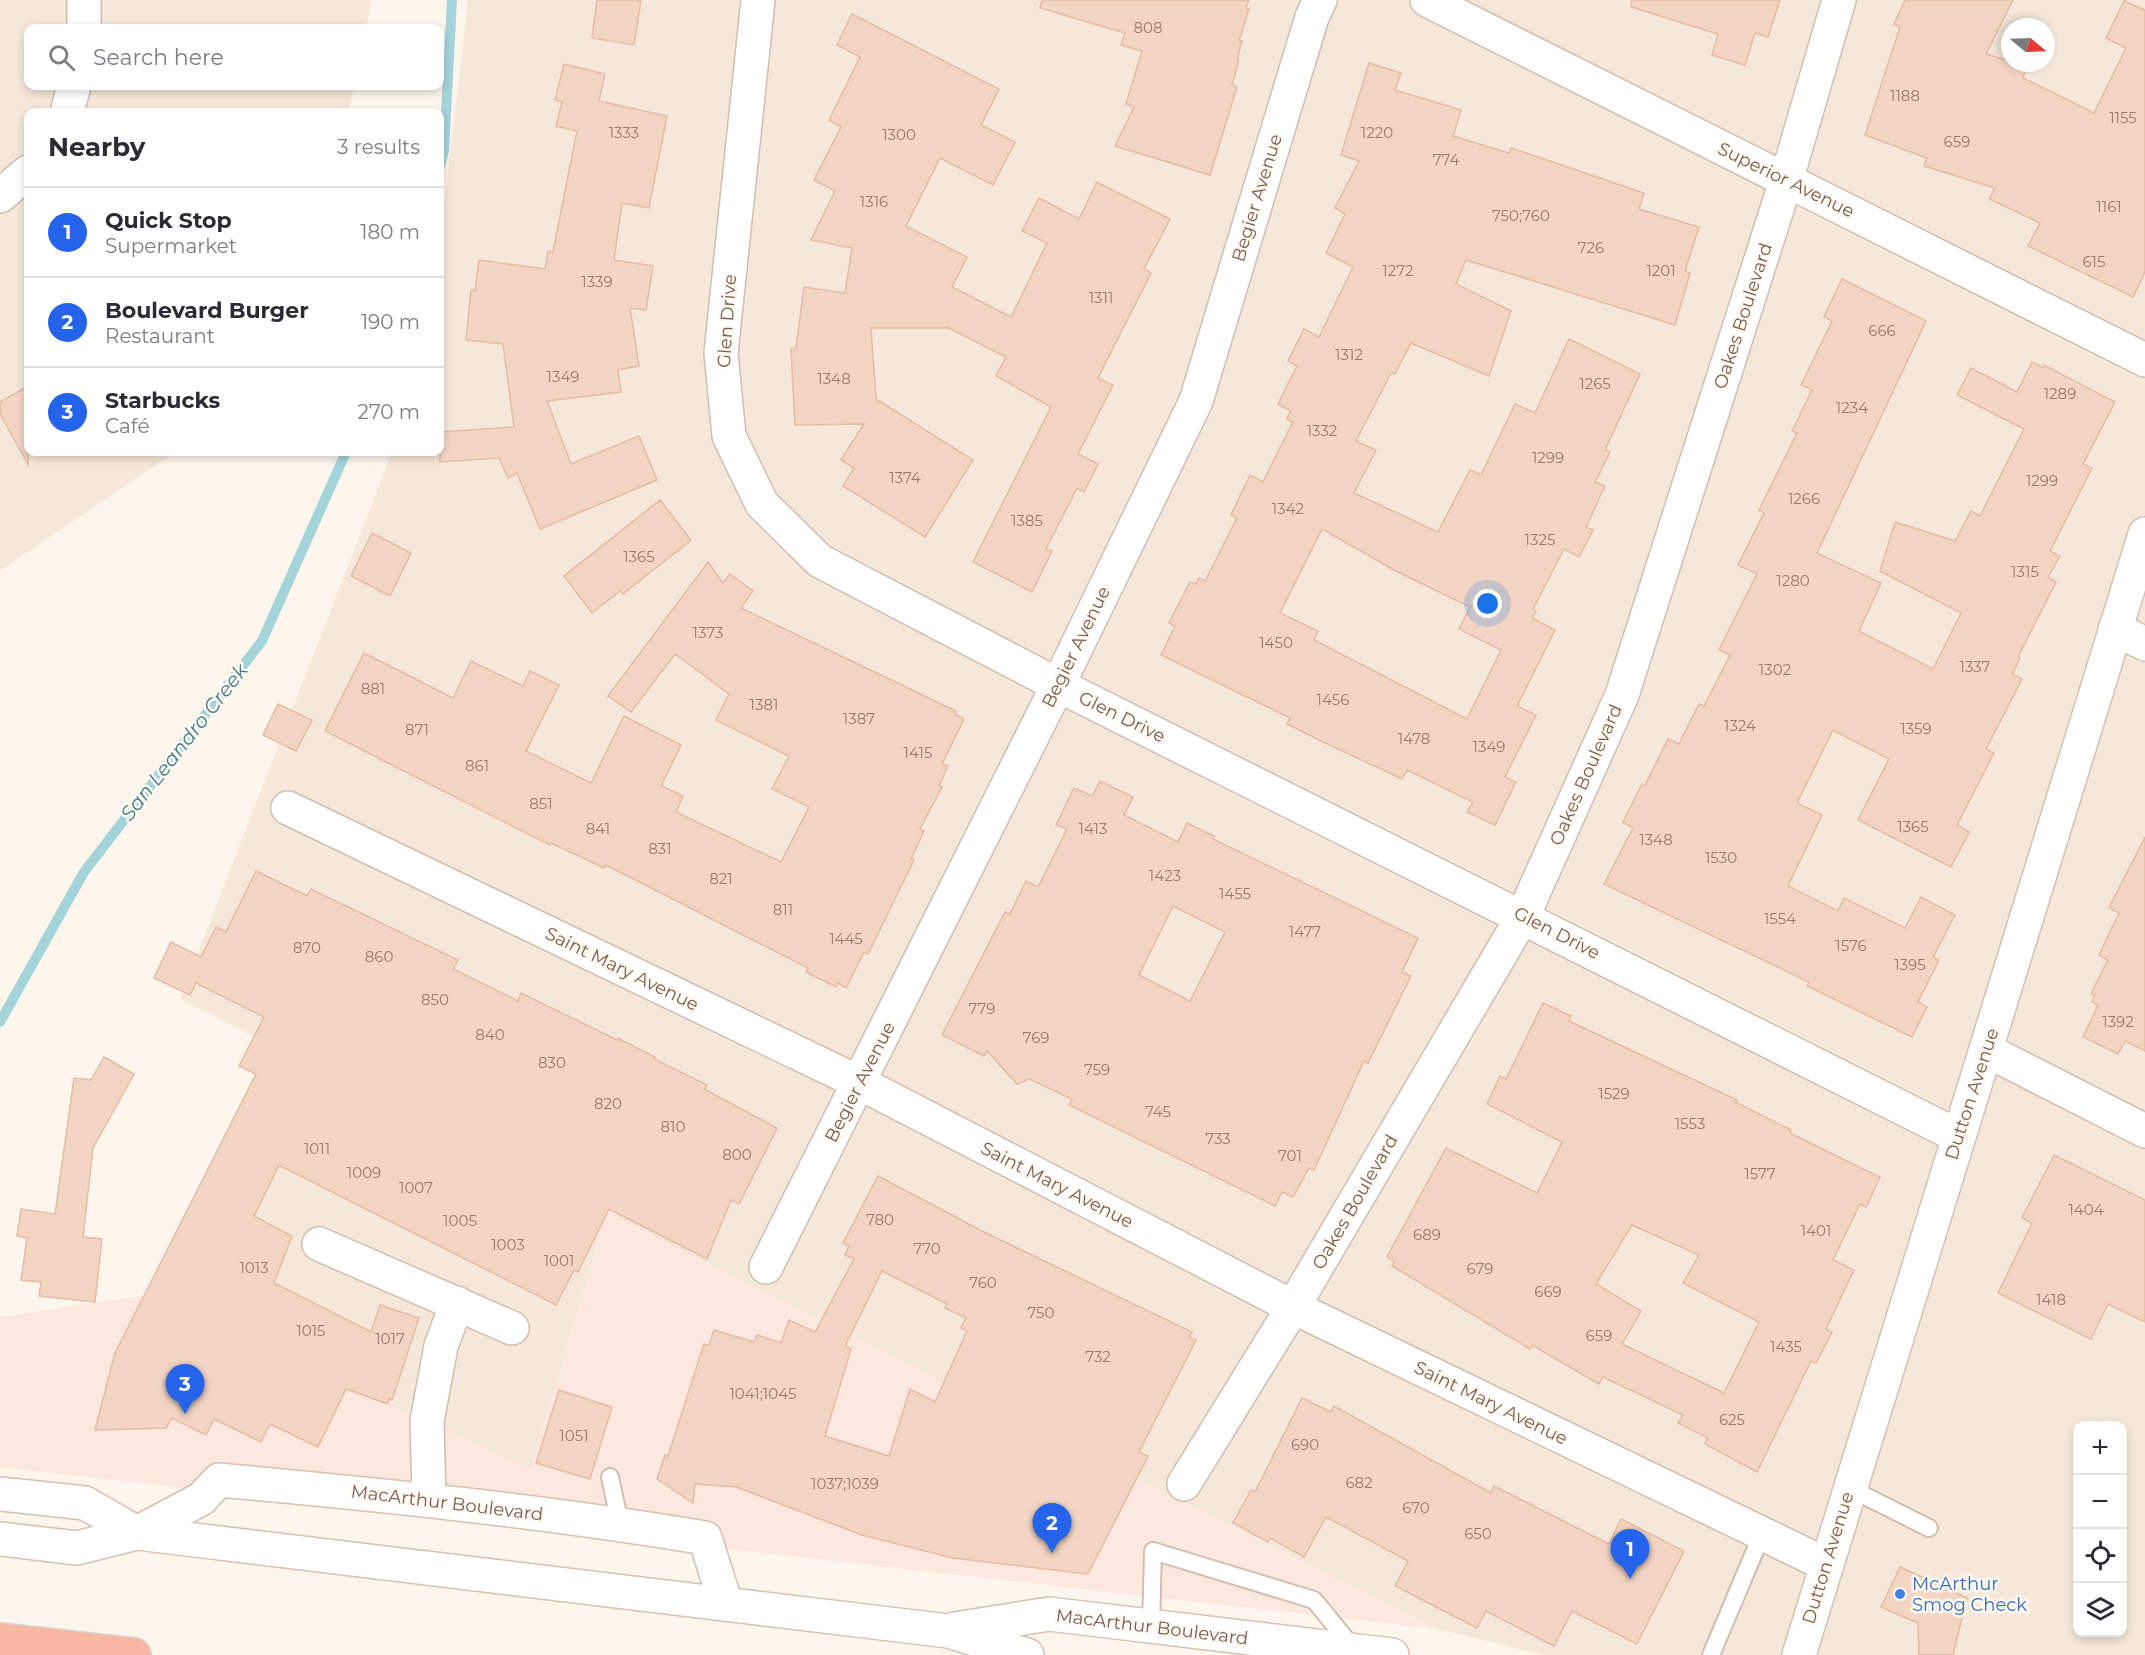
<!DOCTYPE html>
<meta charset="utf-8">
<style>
body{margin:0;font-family:Montserrat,sans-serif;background:#f7f7f7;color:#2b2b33}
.controls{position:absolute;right:18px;bottom:18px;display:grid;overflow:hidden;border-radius:12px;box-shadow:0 3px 9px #0003}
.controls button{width:54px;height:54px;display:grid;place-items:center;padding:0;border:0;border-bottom:2px solid #e1e1e2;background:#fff;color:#2b2b33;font:30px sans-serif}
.compass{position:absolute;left:2001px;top:18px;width:54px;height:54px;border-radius:50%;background:#fff;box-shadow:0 3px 9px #0003;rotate:109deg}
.you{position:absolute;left:1488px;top:604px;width:21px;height:21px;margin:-15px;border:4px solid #fff;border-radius:50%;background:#1a73e8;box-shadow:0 0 0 9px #1a73e833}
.badge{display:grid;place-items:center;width:39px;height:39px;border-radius:50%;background:#2563eb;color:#fff;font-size:20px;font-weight:700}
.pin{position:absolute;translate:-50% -50px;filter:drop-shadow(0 2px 3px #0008)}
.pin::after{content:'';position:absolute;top:32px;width:21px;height:18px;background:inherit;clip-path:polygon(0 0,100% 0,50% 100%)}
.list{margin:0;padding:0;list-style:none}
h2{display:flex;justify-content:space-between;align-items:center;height:78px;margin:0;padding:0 24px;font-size:26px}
h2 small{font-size:20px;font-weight:400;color:#7c7c81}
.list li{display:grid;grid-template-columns:39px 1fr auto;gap:18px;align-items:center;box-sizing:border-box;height:90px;padding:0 24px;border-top:2px solid #e1e1e2}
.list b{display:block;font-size:22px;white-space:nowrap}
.list p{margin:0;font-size:20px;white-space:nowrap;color:#7c7c81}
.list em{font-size:20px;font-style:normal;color:#7c7c81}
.icon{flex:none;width:33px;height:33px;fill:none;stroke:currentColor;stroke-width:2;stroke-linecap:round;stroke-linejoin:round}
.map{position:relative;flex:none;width:2145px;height:1655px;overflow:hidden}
.search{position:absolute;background:#fff;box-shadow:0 3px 9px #0003;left:24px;top:24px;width:420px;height:66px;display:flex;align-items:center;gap:15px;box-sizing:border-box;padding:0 21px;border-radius:12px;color:#7c7c81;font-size:22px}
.panel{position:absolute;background:#fff;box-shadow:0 3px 9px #0003;left:24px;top:108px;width:420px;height:348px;border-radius:12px}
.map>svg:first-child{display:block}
</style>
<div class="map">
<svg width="2145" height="1655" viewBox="0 0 2145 1655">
<rect width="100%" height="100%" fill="#fdf6ec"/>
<g fill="#f5e8da" fill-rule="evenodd">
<path d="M 0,0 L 372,0 L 366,28 L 28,28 L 28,86 L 354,86 L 349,112 L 28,112 L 28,452 L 175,452 L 0,571 Z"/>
<path d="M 468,0 L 2145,0 L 2145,1655 L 1545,1655 L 1436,1629 L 607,1213 L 531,1469 L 204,1321 L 313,1066 L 180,999 L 392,452 L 440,452 L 440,241 ZM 2010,27 L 2046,27 L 2046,63 L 2010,63 ZM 2078,1426 L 2122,1426 L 2122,1632 L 2078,1632 Z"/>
</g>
<path fill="#fde8e0" d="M 607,1213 L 1436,1629 L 0,1467 L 0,1317 L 146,1295 L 531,1469 Z"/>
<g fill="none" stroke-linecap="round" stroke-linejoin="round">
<g stroke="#a5d3da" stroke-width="10">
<path d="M 440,166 L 444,151 L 452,0"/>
<path d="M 0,1022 L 84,872 L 262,641 L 346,452"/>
</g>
</g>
<g fill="#f3d5c3" stroke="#e6bba3" stroke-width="1.5" fill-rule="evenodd">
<path d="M 597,0 L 641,0 L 634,45 L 592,38 Z"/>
<path d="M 1042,0 L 1249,0 L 1246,8 L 1249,9 L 1239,41 L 1242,41 L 1237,59 L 1239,60 L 1232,85 L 1237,87 L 1210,175 L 1115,146 L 1134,107 L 1126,104 L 1142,51 L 1121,45 L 1125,33 L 1040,8 Z"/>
<path d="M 1632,0 L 1780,0 L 1768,37 L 1755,33 L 1745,65 L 1712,55 L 1718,34 L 1631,7 Z"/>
<path d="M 1905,0 L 2013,0 L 1986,54 L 2027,66 L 2023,78 L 2094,113 L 2126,48 L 2106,38 L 2124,1 L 2145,10 L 2145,272 L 2133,297 L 2028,246 L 2040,223 L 1989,199 L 1995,188 L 1924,166 L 1927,158 L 1865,135 L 1900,27 L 1894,24 Z"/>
<path d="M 852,14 L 999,89 L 981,125 L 1015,142 L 993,185 L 940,158 L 906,226 L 967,257 L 952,287 L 1011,317 L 1047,243 L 1022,231 L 1039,198 L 1079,219 L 1097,182 L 1170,219 L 1144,269 L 1151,273 L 1098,378 L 1113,385 L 1078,454 L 1098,464 L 1084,492 L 1077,488 L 1046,549 L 1052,551 L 1032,592 L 973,562 L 1051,407 L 996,376 L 1006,357 L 949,328 L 871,328 L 876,399 L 973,460 L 925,537 L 843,486 L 854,468 L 841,460 L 864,424 L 795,425 L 791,349 L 796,348 L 804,287 L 845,293 L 852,248 L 811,240 L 835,191 L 814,180 L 841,127 L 829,120 L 860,57 L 837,45 Z"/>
<path d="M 1369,63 L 1401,73 L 1395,90 L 1461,110 L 1453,136 L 1509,153 L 1511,148 L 1644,193 L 1639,209 L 1699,227 L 1685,271 L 1690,273 L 1675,325 L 1466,260 L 1456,284 L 1511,311 L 1489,376 L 1411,343 L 1395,374 L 1391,373 L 1356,441 L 1376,450 L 1354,493 L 1438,532 L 1470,470 L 1481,475 L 1515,404 L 1535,413 L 1569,339 L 1640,374 L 1605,450 L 1610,452 L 1595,482 L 1605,486 L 1586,527 L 1593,530 L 1579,557 L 1564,549 L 1533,609 L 1536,611 L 1532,618 L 1555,630 L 1517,706 L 1536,715 L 1505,777 L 1516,782 L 1495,825 L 1467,812 L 1473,802 L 1407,770 L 1402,779 L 1323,742 L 1287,724 L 1290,718 L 1161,655 L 1175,626 L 1169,623 L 1190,582 L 1196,584 L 1199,578 L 1205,581 L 1237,518 L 1231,515 L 1250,475 L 1263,482 L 1293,422 L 1287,419 L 1291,411 L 1278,404 L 1297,366 L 1288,361 L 1304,329 L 1319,337 L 1353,267 L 1326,253 L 1345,214 L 1335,208 L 1359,161 L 1341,155 ZM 1322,529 L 1394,570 L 1470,607 L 1459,629 L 1501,650 L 1467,719 L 1314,640 L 1318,631 L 1280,613 Z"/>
<path d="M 564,64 L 605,74 L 599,101 L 667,116 L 649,208 L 622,203 L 614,260 L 653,266 L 646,310 L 630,308 L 639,366 L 618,370 L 621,392 L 547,401 L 571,464 L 639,436 L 657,480 L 540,529 L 517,473 L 508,478 L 499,458 L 440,462 L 440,432 L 514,427 L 503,344 L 466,340 L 471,290 L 475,291 L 479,260 L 545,269 L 548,251 L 553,252 L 577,131 L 556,126 L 562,102 L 555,100 Z"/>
<path d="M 1842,279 L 1926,321 L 1817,553 L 1881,583 L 1859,631 L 1933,669 L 1961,613 L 1880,571 L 1895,522 L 1955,541 L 1971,511 L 1980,516 L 2024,429 L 1957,395 L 1971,368 L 2017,392 L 2032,362 L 2043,368 L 2044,365 L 2115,402 L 2083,464 L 2092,468 L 2050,551 L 2060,556 L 2048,577 L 2056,582 L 2018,657 L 2020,658 L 2012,674 L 2022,679 L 1986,749 L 1994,753 L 1957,825 L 1969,832 L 1951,867 L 1858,820 L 1889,759 L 1833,730 L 1797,803 L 1822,815 L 1788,886 L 1838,911 L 1844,898 L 1905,928 L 1921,897 L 1955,915 L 1933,957 L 1939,960 L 1918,1002 L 1927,1007 L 1912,1037 L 1807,986 L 1809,982 L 1604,884 L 1633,828 L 1623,822 L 1642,784 L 1645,785 L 1668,739 L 1679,744 L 1699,704 L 1704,706 L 1730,655 L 1719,650 L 1757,574 L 1738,565 L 1764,513 L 1759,510 L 1797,433 L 1792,431 L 1812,390 L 1801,385 L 1832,321 L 1824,317 Z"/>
<path d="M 28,386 L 28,464 L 0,414 L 0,402 Z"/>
<path d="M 660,500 L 691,540 L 623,594 L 620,591 L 592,613 L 564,576 Z"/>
<path d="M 372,533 L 411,553 L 390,596 L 351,576 Z"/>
<path d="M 708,562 L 723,583 L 730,574 L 753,591 L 741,608 L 956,711 L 955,714 L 964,719 L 942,764 L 948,766 L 939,786 L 942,787 L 920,829 L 924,831 L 911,859 L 914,860 L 868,954 L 864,952 L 846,988 L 838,983 L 836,987 L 806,972 L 808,968 L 606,865 L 604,868 L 551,843 L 550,845 L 325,731 L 364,653 L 453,698 L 471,661 L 523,686 L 530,671 L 559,685 L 526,751 L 591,783 L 624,716 L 681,745 L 661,786 L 683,796 L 676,812 L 781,862 L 809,807 L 772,789 L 789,756 L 716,720 L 729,694 L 675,654 L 631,712 L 608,696 Z"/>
<path d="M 278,704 L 312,720 L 296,751 L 263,735 Z"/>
<path d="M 1100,781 L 1133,797 L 1124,815 L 1178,842 L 1187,823 L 1214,836 L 1213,839 L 1418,938 L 1402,972 L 1411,976 L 1368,1063 L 1364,1061 L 1314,1170 L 1309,1168 L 1293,1197 L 1282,1192 L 1275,1206 L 1069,1105 L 1072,1099 L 1029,1079 L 1017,1084 L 987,1051 L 984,1056 L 942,1035 L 1005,912 L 1010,914 L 1026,881 L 1038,887 L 1067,829 L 1056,825 L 1074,788 L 1092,796 ZM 1173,906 L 1225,932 L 1190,1001 L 1139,975 Z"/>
<path d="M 2145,837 L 2145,1051 L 2125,1041 L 2118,1054 L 2083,1037 L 2098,1005 L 2092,1002 L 2095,995 L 2091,994 L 2108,960 L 2099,955 L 2119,913 L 2109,908 Z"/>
<path d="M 256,871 L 307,896 L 311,889 L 458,960 L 453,969 L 518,1001 L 521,993 L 617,1040 L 618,1038 L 655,1057 L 654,1059 L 707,1085 L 704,1089 L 777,1128 L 739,1204 L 731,1200 L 707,1259 L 609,1209 L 578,1272 L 574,1270 L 556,1305 L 279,1165 L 254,1216 L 292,1236 L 274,1283 L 371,1332 L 380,1305 L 419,1318 L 392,1400 L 389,1399 L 388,1404 L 346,1389 L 318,1447 L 270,1424 L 261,1442 L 214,1419 L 206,1435 L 172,1418 L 166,1428 L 95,1430 L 115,1353 L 256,1074 L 239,1066 L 264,1017 L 196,983 L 190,995 L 154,978 L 171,942 L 201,957 L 216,927 L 226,932 Z"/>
<path d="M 1543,1003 L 1571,1016 L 1569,1021 L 1737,1100 L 1735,1102 L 1791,1130 L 1790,1133 L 1880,1177 L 1866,1207 L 1860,1204 L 1833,1260 L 1854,1270 L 1826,1329 L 1832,1332 L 1816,1363 L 1811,1361 L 1757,1472 L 1705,1444 L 1708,1438 L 1678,1423 L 1683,1415 L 1603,1377 L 1599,1384 L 1532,1345 L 1530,1349 L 1392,1266 L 1395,1261 L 1387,1257 L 1446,1148 L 1537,1193 L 1562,1142 L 1487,1104 L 1500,1076 L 1506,1079 ZM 1632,1225 L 1699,1255 L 1683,1283 L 1759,1322 L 1724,1393 L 1622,1344 L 1641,1311 L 1596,1284 Z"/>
<path d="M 104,1057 L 134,1074 L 93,1148 L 83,1237 L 102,1239 L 95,1302 L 39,1296 L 41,1282 L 21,1280 L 27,1238 L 17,1236 L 21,1209 L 55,1214 L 74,1078 L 91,1080 Z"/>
<path d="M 2054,1155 L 2145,1200 L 2145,1322 L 2108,1304 L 2091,1339 L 1998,1293 L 2032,1223 L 2022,1218 Z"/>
<path d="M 878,1176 L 986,1233 L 1192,1332 L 1189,1337 L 1196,1340 L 1139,1452 L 1148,1456 L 1088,1574 L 953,1558 L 862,1535 L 736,1487 L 695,1484 L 693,1503 L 657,1479 L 665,1455 L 668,1456 L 704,1344 L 709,1345 L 714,1330 L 754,1342 L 757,1335 L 781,1343 L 789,1320 L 815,1332 L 854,1259 L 845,1255 L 849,1246 L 843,1243 ZM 882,1271 L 947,1304 L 945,1308 L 966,1318 L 961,1328 L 967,1331 L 935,1402 L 910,1389 L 889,1456 L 825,1436 L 851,1349 L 845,1346 Z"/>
<path d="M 559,1390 L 612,1407 L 590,1479 L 536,1463 Z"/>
<path d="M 1302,1398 L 1331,1412 L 1334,1406 L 1491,1493 L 1494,1486 L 1609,1544 L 1621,1519 L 1684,1551 L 1637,1644 L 1572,1611 L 1554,1646 L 1486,1611 L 1477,1628 L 1395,1586 L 1408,1561 L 1326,1517 L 1304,1557 L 1270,1538 L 1268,1542 L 1233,1523 L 1251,1490 L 1255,1492 Z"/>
<path d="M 1900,1567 L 1967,1598 L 1953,1655 L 1919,1655 L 1918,1623 L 1881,1607 Z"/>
</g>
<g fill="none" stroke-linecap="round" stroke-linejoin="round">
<defs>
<g id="lane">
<path d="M 610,1477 L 620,1524"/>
<path d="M 1849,1488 L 1929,1528"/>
<path d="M 1151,1626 L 1153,1551 L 1314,1600 L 1355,1650"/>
<path d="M 1711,1655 L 1762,1534"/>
</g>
<g id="street">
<path d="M 84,0 L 84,28"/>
<path d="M 758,0 L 721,353 L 729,436 L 762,504 L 820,561 L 1058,685 L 1958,1136"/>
<path d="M 1427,0 L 2145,360"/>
<path d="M 67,112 L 74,86"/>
<path d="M 0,196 L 28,172"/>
<path d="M 2115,629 L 2145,644"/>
<path d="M 288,808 L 860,1083 L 1293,1307 L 1825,1564"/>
<path d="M 1986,1050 L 2145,1131"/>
<path d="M 319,1244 L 512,1328"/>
<path d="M 766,1267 L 1058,685 L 1196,401 L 1312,17 L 1320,0"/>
<path d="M 1184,1484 L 1293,1307 L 1523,916 L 1622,695 L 1786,181 L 1839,0"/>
<path d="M 429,1499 L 427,1421 L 441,1346 L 457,1303"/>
</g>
<g id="secondary">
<path d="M 0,1494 L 85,1503 L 137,1533 L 948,1631 L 1027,1655"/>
<path d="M 0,1539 L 77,1548 L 137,1533 L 201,1499 L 219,1480 C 382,1495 544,1511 705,1538 L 726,1604"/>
<path d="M 955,1629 L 1049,1614 L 1392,1655"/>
<path d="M 1799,1655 L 2145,534"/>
</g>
<path id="highway" d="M 0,1640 L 134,1655"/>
</defs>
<use href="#lane" stroke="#d1beb0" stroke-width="20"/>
<use href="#street" stroke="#d1beb0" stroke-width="36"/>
<use href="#secondary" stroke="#d6c0b0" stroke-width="36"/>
<use href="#highway" stroke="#dad1cd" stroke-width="36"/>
<use href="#lane" stroke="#fff" stroke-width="16"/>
<use href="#street" stroke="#fff" stroke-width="33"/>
<use href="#secondary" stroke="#fff" stroke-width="33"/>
<use href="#highway" stroke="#f7b7a3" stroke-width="33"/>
</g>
<circle fill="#3f7fe0" stroke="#fffaf3" stroke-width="2" cx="1900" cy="1594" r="6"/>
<g text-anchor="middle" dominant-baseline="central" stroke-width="5" stroke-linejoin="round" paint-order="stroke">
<g font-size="15" fill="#987a6a">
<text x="1148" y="27">808</text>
<text x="1905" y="95">1188</text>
<text x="2123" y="117">1155</text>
<text x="624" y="132">1333</text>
<text x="1377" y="132">1220</text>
<text x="899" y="134">1300</text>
<text x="1957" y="141">659</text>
<text x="1446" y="159">774</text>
<text x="874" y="201">1316</text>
<text x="2109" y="206">1161</text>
<text x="1521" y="215">750;760</text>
<text x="1591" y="247">726</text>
<text x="2094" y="261">615</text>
<text x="1398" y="270">1272</text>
<text x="1661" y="270">1201</text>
<text x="597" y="281">1339</text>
<text x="1101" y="297">1311</text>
<text x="1882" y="330">666</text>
<text x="1349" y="354">1312</text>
<text x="563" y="376">1349</text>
<text x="834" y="378">1348</text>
<text x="1595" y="383">1265</text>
<text x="2060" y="393">1289</text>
<text x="1852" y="407">1234</text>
<text x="1322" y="430">1332</text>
<text x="1548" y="457">1299</text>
<text x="905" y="477">1374</text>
<text x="2042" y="480">1299</text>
<text x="1804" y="498">1266</text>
<text x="1288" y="508">1342</text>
<text x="1027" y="520">1385</text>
<text x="1540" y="539">1325</text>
<text x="639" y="556">1365</text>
<text x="2025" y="571">1315</text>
<text x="1793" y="580">1280</text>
<text x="708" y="632">1373</text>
<text x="1276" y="642">1450</text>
<text x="1975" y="666">1337</text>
<text x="1775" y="669">1302</text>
<text x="373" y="688">881</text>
<text x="1333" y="699">1456</text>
<text x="764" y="704">1381</text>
<text x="859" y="718">1387</text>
<text x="1740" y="725">1324</text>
<text x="1916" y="728">1359</text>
<text x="417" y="729">871</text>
<text x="1414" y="738">1478</text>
<text x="1489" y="746">1349</text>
<text x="918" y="752">1415</text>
<text x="477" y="765">861</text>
<text x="541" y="803">851</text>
<text x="1913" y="826">1365</text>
<text x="598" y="828">841</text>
<text x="1093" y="828">1413</text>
<text x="1656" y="839">1348</text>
<text x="660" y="848">831</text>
<text x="1721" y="857">1530</text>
<text x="1165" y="875">1423</text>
<text x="721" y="878">821</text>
<text x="1235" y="893">1455</text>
<text x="783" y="909">811</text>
<text x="1780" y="918">1554</text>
<text x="1305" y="931">1477</text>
<text x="846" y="938">1445</text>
<text x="1851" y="945">1576</text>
<text x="307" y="947">870</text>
<text x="379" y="956">860</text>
<text x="1910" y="964">1395</text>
<text x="435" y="999">850</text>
<text x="982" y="1008">779</text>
<text x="2118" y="1021">1392</text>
<text x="490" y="1034">840</text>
<text x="1036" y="1037">769</text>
<text x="552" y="1062">830</text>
<text x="1097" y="1069">759</text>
<text x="1614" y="1093">1529</text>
<text x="608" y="1103">820</text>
<text x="1158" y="1111">745</text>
<text x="1690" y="1123">1553</text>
<text x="673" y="1126">810</text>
<text x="1218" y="1138">733</text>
<text x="317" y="1148">1011</text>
<text x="737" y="1154">800</text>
<text x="1290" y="1155">701</text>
<text x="364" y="1172">1009</text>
<text x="1760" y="1173">1577</text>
<text x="416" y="1187">1007</text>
<text x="2086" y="1209">1404</text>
<text x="880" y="1219">780</text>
<text x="460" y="1220">1005</text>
<text x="1816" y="1230">1401</text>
<text x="1427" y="1234">689</text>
<text x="508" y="1244">1003</text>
<text x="927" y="1248">770</text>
<text x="559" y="1260">1001</text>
<text x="254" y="1267">1013</text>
<text x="1480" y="1268">679</text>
<text x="983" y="1282">760</text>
<text x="1548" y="1291">669</text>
<text x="2051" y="1299">1418</text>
<text x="1041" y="1312">750</text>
<text x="311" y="1330">1015</text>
<text x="1599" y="1335">659</text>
<text x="390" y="1338">1017</text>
<text x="1786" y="1346">1435</text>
<text x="1098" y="1356">732</text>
<text x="763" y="1393">1041;1045</text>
<text x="1732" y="1419">625</text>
<text x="574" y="1435">1051</text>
<text x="1305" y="1444">690</text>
<text x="1359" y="1482">682</text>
<text x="845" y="1483">1037;1039</text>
<text x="1416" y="1507">670</text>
<text x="1478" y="1533">650</text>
</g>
<g font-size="18" fill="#7a5c4d" stroke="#fffaf3">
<text transform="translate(1786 180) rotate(26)">Superior Avenue</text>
<text transform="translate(1257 198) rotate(-73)">Begier Avenue</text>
<text transform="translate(1743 316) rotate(-72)">Oakes Boulevard</text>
<text transform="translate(727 321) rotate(-86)">Glen Drive</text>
<text transform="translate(1076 647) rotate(-64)">Begier Avenue</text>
<text transform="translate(1122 717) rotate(26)">Glen Drive</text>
<text transform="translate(1586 775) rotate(-66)">Oakes Boulevard</text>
<text transform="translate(1557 933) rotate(27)">Glen Drive</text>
<text transform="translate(622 969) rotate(26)">Saint Mary Avenue</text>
<text transform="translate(860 1082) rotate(-63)">Begier Avenue</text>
<text transform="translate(1972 1094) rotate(-72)">Dutton Avenue</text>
<text transform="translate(1057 1185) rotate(27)">Saint Mary Avenue</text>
<text transform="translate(1355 1202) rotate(-60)">Oakes Boulevard</text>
<text transform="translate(1491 1403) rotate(26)">Saint Mary Avenue</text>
<text transform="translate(447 1503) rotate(7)">MacArthur Boulevard</text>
<text transform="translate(1828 1558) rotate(-73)">Dutton Avenue</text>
<text transform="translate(1152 1627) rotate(7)">MacArthur Boulevard</text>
</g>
<g font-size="18" fill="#366cbe" stroke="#fffaf3" text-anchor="start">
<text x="1912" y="1584">McArthur<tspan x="1912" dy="21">Smog Check</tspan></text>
</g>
<g font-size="20" font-style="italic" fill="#437c86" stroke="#fffaf3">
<text transform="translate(184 742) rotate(-52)">San Leandro Creek</text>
</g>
</g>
</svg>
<div class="controls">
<button>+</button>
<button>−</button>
<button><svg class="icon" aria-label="locate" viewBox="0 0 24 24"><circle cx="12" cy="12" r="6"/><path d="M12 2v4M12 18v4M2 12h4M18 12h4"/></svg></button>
<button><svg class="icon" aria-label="layers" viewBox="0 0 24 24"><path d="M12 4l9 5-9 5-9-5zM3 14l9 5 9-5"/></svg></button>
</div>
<svg class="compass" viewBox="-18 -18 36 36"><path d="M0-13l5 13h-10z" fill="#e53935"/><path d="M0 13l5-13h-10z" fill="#7c7c81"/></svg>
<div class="you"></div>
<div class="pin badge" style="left:1630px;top:1579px">1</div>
<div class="pin badge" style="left:1052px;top:1553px">2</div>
<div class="pin badge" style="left:185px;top:1414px">3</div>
<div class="search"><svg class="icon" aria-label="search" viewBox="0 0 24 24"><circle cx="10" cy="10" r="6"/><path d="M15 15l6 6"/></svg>Search here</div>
<section class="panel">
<h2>Nearby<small>3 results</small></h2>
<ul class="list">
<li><span class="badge">1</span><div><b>Quick Stop</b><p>Supermarket</p></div><em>180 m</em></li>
<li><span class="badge">2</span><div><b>Boulevard Burger</b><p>Restaurant</p></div><em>190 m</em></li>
<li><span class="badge">3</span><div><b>Starbucks</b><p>Café</p></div><em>270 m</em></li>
</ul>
</section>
</div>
